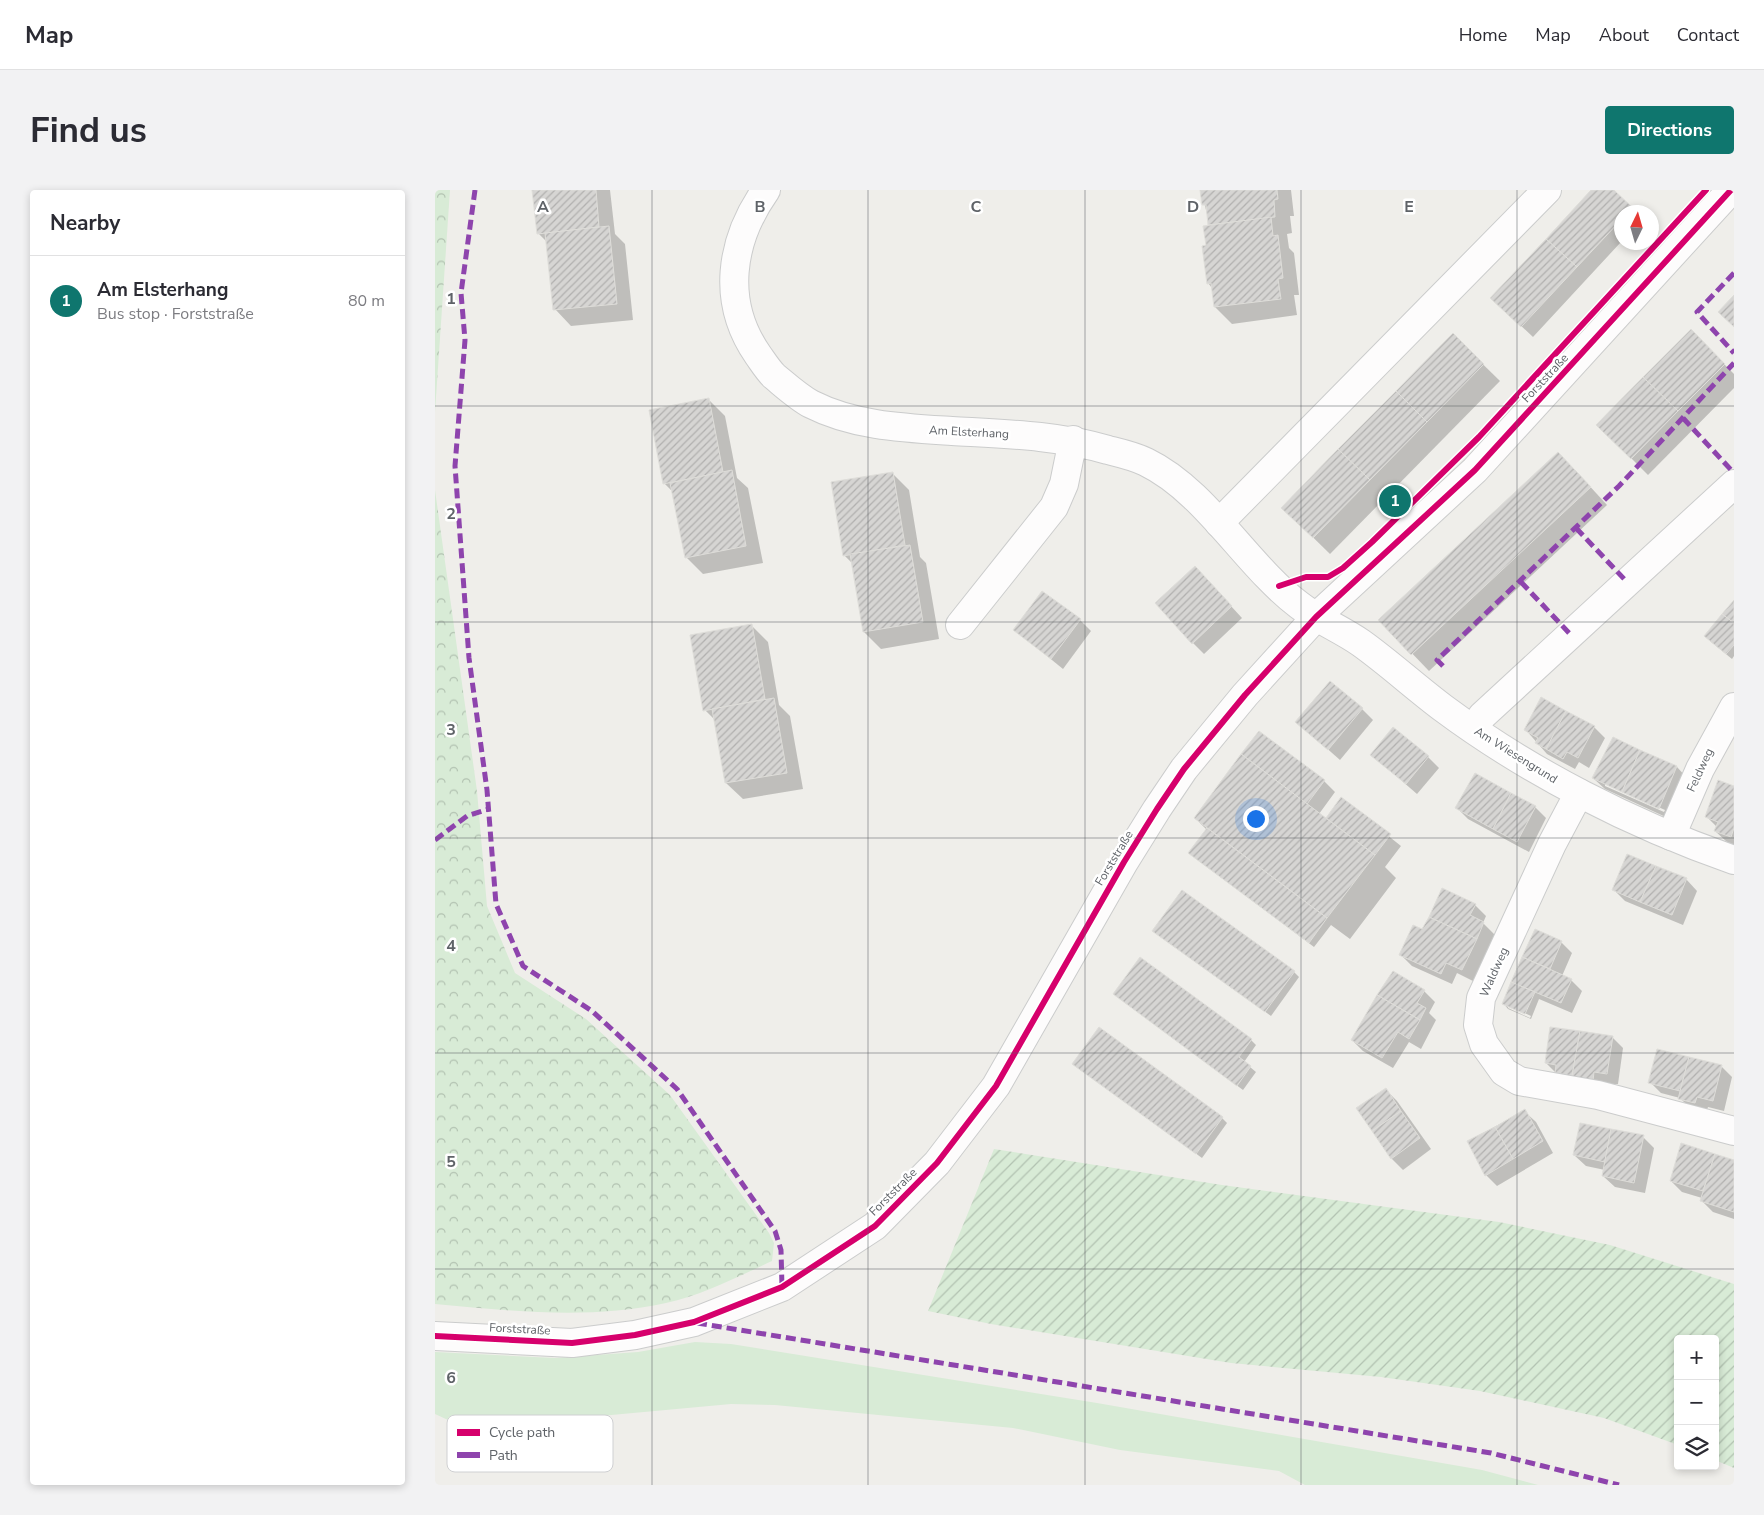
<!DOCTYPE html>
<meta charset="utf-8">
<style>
body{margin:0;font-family:"Nunito Sans",sans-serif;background:#f2f2f3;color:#2b2b33}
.controls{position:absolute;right:15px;bottom:15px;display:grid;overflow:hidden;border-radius:5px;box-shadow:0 2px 8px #0003}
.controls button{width:45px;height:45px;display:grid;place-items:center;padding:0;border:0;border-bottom:1px solid #e1e1e2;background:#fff;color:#2b2b33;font:25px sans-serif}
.compass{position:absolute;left:1179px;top:15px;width:45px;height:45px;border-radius:50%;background:#fff;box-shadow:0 2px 8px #0003;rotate:5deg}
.you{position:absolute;left:820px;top:628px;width:18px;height:18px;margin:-12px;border:4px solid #fff;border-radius:50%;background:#1a73e8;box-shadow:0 0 0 8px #1a73e833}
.badge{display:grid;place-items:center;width:32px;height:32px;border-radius:50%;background:#0f766e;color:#fff;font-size:16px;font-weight:700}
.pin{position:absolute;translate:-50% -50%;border:2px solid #fff;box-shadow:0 1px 5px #0006}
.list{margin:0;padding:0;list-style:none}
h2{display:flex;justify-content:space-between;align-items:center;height:65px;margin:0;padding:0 20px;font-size:21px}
h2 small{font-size:16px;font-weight:400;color:#7c7c81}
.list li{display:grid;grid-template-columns:32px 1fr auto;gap:15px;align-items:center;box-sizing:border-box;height:90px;padding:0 20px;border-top:1px solid #e1e1e2}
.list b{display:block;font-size:19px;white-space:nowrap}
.list p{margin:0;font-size:16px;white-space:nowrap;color:#7c7c81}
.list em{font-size:16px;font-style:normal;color:#7c7c81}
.icon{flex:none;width:28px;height:28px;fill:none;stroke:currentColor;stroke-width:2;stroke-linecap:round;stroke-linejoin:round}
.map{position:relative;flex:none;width:1299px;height:1295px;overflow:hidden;border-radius:5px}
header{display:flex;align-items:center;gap:30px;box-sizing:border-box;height:70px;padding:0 25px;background:#fff;border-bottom:1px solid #e1e1e2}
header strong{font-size:24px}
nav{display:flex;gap:28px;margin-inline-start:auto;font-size:18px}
.intro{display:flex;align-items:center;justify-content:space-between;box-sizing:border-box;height:120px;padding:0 30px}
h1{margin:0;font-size:35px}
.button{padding:12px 22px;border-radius:5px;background:#0f766e;color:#fff;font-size:18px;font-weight:700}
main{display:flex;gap:30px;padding:0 30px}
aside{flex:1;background:#fff;border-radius:5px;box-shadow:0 2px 8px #0003}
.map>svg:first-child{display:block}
</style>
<header>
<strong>Map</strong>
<nav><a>Home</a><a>Map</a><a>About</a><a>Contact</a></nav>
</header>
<div class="intro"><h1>Find us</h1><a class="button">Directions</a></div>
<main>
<aside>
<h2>Nearby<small></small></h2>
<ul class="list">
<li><span class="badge">1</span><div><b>Am Elsterhang</b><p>Bus stop · Forststraße</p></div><em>80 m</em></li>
</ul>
</aside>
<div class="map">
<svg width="1299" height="1295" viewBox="0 0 1299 1295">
<defs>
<pattern id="forest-crowns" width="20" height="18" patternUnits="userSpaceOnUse" patternTransform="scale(1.25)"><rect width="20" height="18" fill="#d8ebd6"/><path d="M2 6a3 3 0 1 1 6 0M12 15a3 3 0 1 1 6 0" fill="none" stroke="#b2c2b1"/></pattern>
<pattern id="garden-furrows" width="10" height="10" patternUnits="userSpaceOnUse" patternTransform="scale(1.25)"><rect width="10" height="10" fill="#d8ebd6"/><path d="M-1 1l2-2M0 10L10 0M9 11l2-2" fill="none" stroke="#b2c2b1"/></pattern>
<pattern id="building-hatch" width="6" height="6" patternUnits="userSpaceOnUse" patternTransform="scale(1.25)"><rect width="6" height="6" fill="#d6d5d3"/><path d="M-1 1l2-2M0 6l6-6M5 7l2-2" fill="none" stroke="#b1b0af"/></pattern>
</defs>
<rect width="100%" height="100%" fill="#efeeea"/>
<path fill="#d8ebd6" d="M 260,1152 L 296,1154 L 662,1213 L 1047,1280 L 1103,1295 L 870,1295 L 844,1281 L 685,1260 L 578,1238 L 340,1215 L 296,1214 L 67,1235 L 24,1235 L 0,1224 L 0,1162 L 120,1168 L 203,1162 Z"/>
<g fill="url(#forest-crowns)">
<path d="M 0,0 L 15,0 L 0,222 Z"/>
<path d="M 0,300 L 42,601 L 52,716 L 80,783 L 151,829 L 235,905 L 334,1043 L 339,1053 L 337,1071 C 302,1087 268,1105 231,1113 C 154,1130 77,1121 0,1114 Z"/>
</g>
<path fill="url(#garden-furrows)" d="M 559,959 L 787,995 L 1064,1032 L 1175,1055 L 1299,1094 L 1299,1278 L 1280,1270 L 1280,1149 L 1243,1149 L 1243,1255 L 1169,1228 L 1045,1201 L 946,1187 L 796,1173 L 556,1134 L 493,1121 Z"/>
<g fill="#0003" fill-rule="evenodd">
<path d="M 99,0 L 175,0 L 180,44 L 190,54 L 198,130 L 136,136 L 120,119 L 113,53 L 103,43 Z"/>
<path d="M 766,0 L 856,0 L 859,26 L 855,26 L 857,43 L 852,44 L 854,58 L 859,63 L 864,105 L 859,105 L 862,125 L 797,134 L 780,117 L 777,98 L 773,93 L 772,56 L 775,36 Z"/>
<path d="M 1158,0 L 1177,0 L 1201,22 L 1186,22 L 1186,52 L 1098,147 L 1068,119 Z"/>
<path d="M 1256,141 L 1299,184 L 1299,198 L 1213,285 L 1163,235 Z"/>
<path d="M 1018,145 L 1065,191 L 895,364 L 848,318 Z"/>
<path d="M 273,209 L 290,226 L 302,288 L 313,298 L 328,373 L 268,384 L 251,367 L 239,303 L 229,293 Z"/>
<path d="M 1140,280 L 1172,315 L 994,481 L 945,430 Z"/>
<path d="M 457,283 L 474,300 L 485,367 L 491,373 L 504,449 L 446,459 L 429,442 L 418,374 L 409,365 Z"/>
<path d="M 771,389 L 807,428 L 769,464 L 758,453 Z"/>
<path d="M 1299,412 L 1299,466 L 1297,469 L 1275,451 Z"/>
<path d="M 645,430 L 656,441 L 628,479 L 580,440 Z"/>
<path d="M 316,435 L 333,452 L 344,515 L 355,526 L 368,599 L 308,609 L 291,593 L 281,531 L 270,520 Z"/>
<path d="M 927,519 L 938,530 L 905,570 L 862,532 Z"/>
<path d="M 1159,537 L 1170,548 L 1154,578 L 1144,572 L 1140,579 L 1112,564 L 1090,539 Z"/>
<path d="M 824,543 L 889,591 L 900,602 L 884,624 L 891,630 L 907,609 L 966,656 L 950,677 L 961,688 L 915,749 L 896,735 L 879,757 L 760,668 L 772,640 L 760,628 Z"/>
<path d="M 1178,549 L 1242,577 L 1253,589 L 1235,629 L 1170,599 L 1158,588 ZM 1170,593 L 1230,620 L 1229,622 L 1170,596 Z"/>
<path d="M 937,565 L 993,567 L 1004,578 L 982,604 Z"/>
<path d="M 1299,597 L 1299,655 L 1292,652 L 1280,641 L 1282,637 L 1272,627 Z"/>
<path d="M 1100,617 L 1111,628 L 1094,662 L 1033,629 L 1022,618 Z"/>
<path d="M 1251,689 L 1262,701 L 1248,735 L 1190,711 L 1179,700 Z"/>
<path d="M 1040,715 L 1051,726 L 1048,733 L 1060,745 L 1038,791 L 1022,783 L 1017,794 L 977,776 L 966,765 L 988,741 Z"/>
<path d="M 1100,740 L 1126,752 L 1137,763 L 1127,786 L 1136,790 L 1147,801 L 1137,823 L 1104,809 L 1096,829 L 1073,819 L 1068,813 ZM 1073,815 L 1096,826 L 1095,828 L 1073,818 Z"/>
<path d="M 719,741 L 859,782 L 864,787 L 836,826 Z"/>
<path d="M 959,783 L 989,801 L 1000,812 L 994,823 L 1001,830 L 986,859 L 974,852 L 958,878 L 928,861 L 917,850 Z"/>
<path d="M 679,804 L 816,850 L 821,855 L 809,872 L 821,882 L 808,900 Z"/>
<path d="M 1177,847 L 1188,858 L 1183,894 L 1132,894 L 1111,873 Z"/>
<path d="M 1223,860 L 1286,876 L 1297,887 L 1289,921 L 1273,917 L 1271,923 L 1256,919 L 1245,908 L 1226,903 L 1215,892 Z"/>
<path d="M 639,874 L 787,928 L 792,933 L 767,968 Z"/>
<path d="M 951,900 L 962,911 L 996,959 L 968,980 L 957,969 Z"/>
<path d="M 1089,921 L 1101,932 L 1118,963 L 1062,996 L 1051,985 L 1033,951 Z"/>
<path d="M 1208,947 L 1219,958 L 1210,1003 L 1180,997 L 1168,986 L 1170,980 L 1151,976 L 1139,965 Z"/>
<path d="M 1247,955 L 1299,971 L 1299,1029 L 1278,1022 L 1267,1011 L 1267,1008 L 1247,1002 L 1236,991 Z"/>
</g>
<g fill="url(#building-hatch)" stroke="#deddd9">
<path d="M 97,0 L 161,0 L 164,37 L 102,44 Z"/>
<path d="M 765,0 L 842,0 L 843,9 L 839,10 L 840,27 L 773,35 L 771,15 L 767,15 Z"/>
<path d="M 1156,0 L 1179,0 L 1198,18 L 1193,22 L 1186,22 L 1186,30 L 1142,77 L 1111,49 Z"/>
<path d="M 836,27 L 838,46 L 843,45 L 848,88 L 843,89 L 846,109 L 779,117 L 776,93 L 772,94 L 767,56 L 771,55 L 768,36 Z"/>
<path d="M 174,36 L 182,114 L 118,120 L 110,43 Z"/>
<path d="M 1111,49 L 1142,77 L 1086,137 L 1055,108 Z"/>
<path d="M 1299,105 L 1299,137 L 1283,122 Z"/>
<path d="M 1256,139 L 1290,174 L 1243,221 L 1208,187 Z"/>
<path d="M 1018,143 L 1049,174 L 992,232 L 961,201 Z"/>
<path d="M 1208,187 L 1243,221 L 1196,269 L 1161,235 Z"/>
<path d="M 961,201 L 992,232 L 935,290 L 903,259 Z"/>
<path d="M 274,208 L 288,282 L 228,294 L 214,220 Z"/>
<path d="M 903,259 L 935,290 L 878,348 L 846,318 Z"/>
<path d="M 1123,262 L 1156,297 L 976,465 L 943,430 Z"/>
<path d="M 297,280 L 311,356 L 250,368 L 235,293 Z"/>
<path d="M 458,282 L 470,355 L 408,366 L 396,292 Z"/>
<path d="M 475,355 L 488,432 L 428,442 L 415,364 Z"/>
<path d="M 760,376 L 797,416 L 757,454 L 720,413 Z"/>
<path d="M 607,401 L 646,429 L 616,469 L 578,440 Z"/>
<path d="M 1299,410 L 1299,433 L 1287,424 Z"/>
<path d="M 1287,424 L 1299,433 L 1299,455 L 1291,464 L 1269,446 Z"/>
<path d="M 317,434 L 330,509 L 268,521 L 255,445 Z"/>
<path d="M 895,491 L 928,518 L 893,560 L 860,532 Z"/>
<path d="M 1106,507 L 1131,521 L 1111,559 L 1100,553 L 1103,548 L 1089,540 Z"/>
<path d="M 339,508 L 352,583 L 290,593 L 277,519 Z"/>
<path d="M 1131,521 L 1160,536 L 1143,568 L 1132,562 L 1128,569 L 1111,559 Z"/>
<path d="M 958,537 L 994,566 L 971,594 L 935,565 Z"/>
<path d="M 824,541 L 890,590 L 872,614 L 806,564 Z"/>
<path d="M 1178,547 L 1205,560 L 1187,602 L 1157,588 Z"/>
<path d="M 1205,560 L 1242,576 L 1224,619 L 1187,602 Z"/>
<path d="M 806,564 L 940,665 L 892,728 L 759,628 Z"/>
<path d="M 1040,583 L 1076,603 L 1058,639 L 1020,618 Z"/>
<path d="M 1283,590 L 1299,596 L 1299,638 L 1296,647 L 1279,641 L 1283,632 L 1270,627 Z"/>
<path d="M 1076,603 L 1101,616 L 1082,652 L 1058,639 Z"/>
<path d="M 906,607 L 956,644 L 940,665 L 891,628 Z"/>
<path d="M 772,638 L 892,728 L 874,753 L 753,663 Z"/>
<path d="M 1192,664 L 1221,676 L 1205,712 L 1177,700 Z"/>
<path d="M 1221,676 L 1252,688 L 1237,725 L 1205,712 Z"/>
<path d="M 1007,698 L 1041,714 L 1035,725 L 1049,732 L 1042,749 L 994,727 Z"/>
<path d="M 747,700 L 860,781 L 830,822 L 717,741 Z"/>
<path d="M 994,727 L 1042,749 L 1027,780 L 1011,773 L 1006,784 L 964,765 L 978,735 L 987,739 Z"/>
<path d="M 1100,739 L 1127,751 L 1115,779 L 1087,767 Z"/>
<path d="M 705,767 L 817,849 L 804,867 L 816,876 L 802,896 L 678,804 Z"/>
<path d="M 1087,767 L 1137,789 L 1126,813 L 1076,792 Z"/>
<path d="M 958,781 L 990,800 L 982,813 L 991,818 L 985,830 L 942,805 Z"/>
<path d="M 1076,792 L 1100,802 L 1090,824 L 1067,814 Z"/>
<path d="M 942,805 L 985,830 L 974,849 L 963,842 L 947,868 L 916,850 Z"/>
<path d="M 664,837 L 788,927 L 761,964 L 637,874 Z"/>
<path d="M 1115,837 L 1145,841 L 1137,886 L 1120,883 L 1121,875 L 1110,873 Z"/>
<path d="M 1145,841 L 1178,846 L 1172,884 L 1159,882 L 1158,891 L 1137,886 Z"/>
<path d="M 1222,859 L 1254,867 L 1245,901 L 1213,893 Z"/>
<path d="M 1254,867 L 1287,875 L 1278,911 L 1262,907 L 1260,913 L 1243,909 Z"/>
<path d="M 951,898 L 966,921 L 937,941 L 921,918 Z"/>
<path d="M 1090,919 L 1108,951 L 1078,969 L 1060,937 Z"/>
<path d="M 966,921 L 985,948 L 956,969 L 937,941 Z"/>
<path d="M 1145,933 L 1176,939 L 1170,972 L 1138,965 Z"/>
<path d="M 1060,937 L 1078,969 L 1050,986 L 1032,951 Z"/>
<path d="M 1176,939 L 1209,945 L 1199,993 L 1167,986 Z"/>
<path d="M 1246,953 L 1280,964 L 1268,1001 L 1235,991 Z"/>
<path d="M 1280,964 L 1299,970 L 1299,1022 L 1265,1011 Z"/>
</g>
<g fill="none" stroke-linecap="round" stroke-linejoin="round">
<defs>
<g id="minor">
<path d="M 331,0 C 295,51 286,112 323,165 C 328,172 333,180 339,186 C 350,195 363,207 376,214 C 419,236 469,238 517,241 C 570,244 622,245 673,260 C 685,263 699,266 711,272 C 771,301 811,375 864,415 C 883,430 906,439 926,453 C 954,473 980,497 1008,518 C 1094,582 1198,635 1299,670"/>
<path d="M 784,333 L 1112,0"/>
<path d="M 525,435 L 619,317 L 629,294 L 638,250"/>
<path d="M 1039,539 L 1047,526 L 1299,294"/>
<path d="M 1144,603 L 1117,654 L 1046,808 L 1043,835 L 1049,854 L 1069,882 L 1084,891 L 1163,905 L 1299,941"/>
<path d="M 1236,646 L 1265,579 L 1299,517"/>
<path d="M 0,1146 L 137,1153 L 200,1145 L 259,1132 L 347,1097 L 440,1036 L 502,973 L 561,896 L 689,672 L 722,619 L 749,579 L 810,505 L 881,427 L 1040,280 L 1296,0"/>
</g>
</defs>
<use href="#minor" stroke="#cbcccc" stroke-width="30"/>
<use href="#minor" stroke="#fdfcfc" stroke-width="28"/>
<g stroke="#8e44ad" stroke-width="5" stroke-dasharray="10 5" stroke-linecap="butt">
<path d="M 40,0 L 26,103 L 30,150 L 20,276 L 34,468 L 52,600 L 61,714 L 88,776 L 157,821 L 242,899 L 340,1041 L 346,1060 L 347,1097"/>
<path d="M 1299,83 L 1262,122 L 1299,163"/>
<path d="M 1248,228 L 1299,283"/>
<path d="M 1141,338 L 1192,392"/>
<path d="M 1086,392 L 1136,445"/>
<path d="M 1008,476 L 1002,470 L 1184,296 L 1299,173"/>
<path d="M 0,650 L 32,626 L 54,619"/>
<path d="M 262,1133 L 1056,1263 L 1184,1295"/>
</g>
<defs>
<g id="cycleway">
<path d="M 844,396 L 871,387 L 893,387 L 908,378 L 937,352 L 1044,247 L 1271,0"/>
<path d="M 0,1146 L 137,1153 L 200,1145 L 259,1132 L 347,1097 L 440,1036 L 502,973 L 561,896 L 689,672 L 722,619 L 749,579 L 810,505 L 881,427 L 1040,280 L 1296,0"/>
</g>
</defs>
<use href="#cycleway" stroke="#fff" stroke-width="9"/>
<use href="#cycleway" stroke="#d6006c" stroke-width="6"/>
</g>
<path fill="none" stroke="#5f6368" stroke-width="1" stroke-opacity="0.55" d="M 217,0 L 217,1295M 433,0 L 433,1295M 650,0 L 650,1295M 866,0 L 866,1295M 1082,0 L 1082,1295M 0,216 L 1299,216M 0,432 L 1299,432M 0,648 L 1299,648M 0,863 L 1299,863M 0,1079 L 1299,1079"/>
<g text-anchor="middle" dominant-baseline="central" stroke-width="5" stroke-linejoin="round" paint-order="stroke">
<g font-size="12" fill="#5f6368" stroke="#fff">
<text transform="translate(1110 188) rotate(-47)">Forststraße</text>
<text transform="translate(534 242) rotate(3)">Am Elsterhang</text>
<text transform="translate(1081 565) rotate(32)">Am Wiesengrund</text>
<text transform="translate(1265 580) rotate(-65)">Feldweg</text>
<text transform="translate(679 668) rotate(-59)">Forststraße</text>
<text transform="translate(1059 782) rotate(-66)">Waldweg</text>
<text transform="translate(458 1002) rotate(-45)">Forststraße</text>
<text transform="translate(85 1139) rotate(3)">Forststraße</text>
</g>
</g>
<rect x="12" y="1225" width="166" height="57" rx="8" fill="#fff" stroke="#cfd0d2" stroke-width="1"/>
<rect x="22" y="1239" width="23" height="7" fill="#d6006c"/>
<rect x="22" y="1262" width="23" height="6" fill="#8e44ad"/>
<g font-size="14" fill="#5f6368">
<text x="54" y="1247">Cycle path</text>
<text x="54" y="1270">Path</text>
</g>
<g font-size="16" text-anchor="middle" font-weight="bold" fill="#5f6368" stroke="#fff" stroke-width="5" stroke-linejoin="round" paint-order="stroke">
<text x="108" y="22">A</text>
<text x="325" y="22">B</text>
<text x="541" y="22">C</text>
<text x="758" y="22">D</text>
<text x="974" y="22">E</text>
<text x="16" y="114">1</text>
<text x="16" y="329">2</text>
<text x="16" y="545">3</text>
<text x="16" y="761">4</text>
<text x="16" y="977">5</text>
<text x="16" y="1193">6</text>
</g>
</svg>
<div class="controls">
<button>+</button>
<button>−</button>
<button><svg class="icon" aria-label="layers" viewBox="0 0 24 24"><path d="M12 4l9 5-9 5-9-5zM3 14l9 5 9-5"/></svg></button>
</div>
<svg class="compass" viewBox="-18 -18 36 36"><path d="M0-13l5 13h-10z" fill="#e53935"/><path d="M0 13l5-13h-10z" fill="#7c7c81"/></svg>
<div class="you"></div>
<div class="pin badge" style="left:960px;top:311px">1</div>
</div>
</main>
